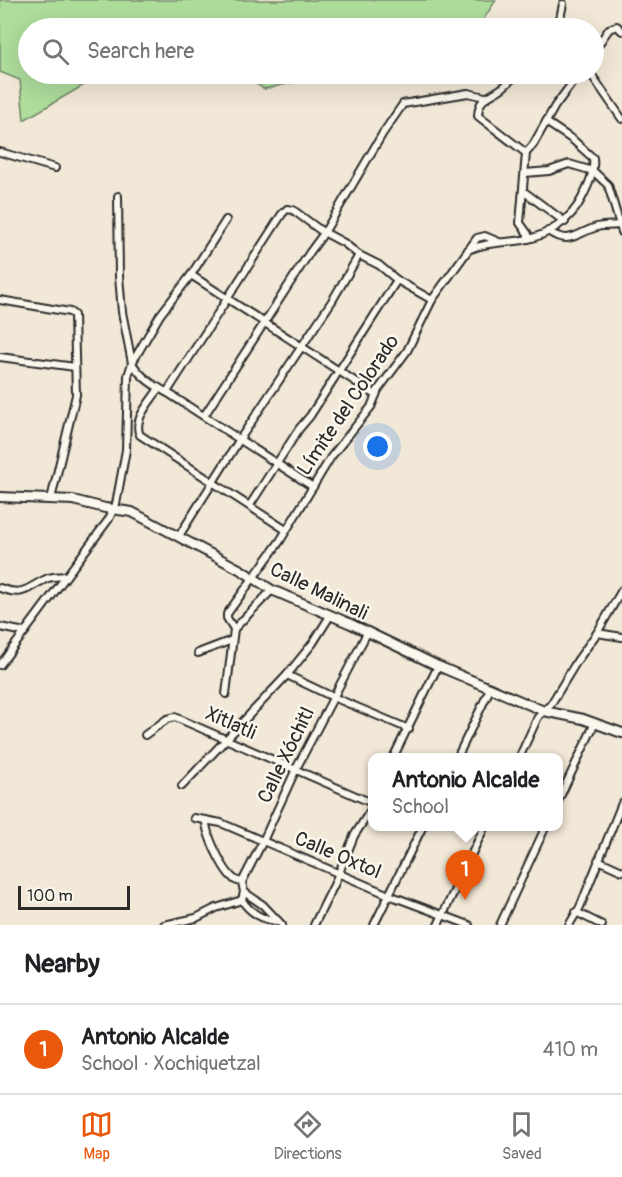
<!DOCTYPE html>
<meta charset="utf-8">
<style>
body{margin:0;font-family:Pangolin,sans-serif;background:#f2f2f2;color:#202124}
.scale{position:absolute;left:18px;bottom:15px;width:112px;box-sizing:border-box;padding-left:6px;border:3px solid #2b2b2b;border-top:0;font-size:16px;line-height:21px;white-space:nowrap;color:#2b2b2b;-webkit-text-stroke:4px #fbf7ec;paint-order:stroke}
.you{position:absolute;left:378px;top:447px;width:21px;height:21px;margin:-15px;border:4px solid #fff;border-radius:50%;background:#1a73e8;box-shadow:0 0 0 9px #1a73e833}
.badge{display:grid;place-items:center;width:39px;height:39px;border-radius:50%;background:#ea580c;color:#fff;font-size:20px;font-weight:700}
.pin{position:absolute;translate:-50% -50px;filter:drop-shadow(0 2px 3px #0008)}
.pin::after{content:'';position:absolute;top:32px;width:21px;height:18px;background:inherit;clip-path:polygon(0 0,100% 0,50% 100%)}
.popup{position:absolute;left:368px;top:753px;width:195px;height:78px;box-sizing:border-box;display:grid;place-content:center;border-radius:12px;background:#fff;filter:drop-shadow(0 2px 4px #0005);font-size:20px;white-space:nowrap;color:#757577}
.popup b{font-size:22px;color:#202124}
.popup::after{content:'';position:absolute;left:50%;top:100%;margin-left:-12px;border:12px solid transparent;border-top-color:#fff}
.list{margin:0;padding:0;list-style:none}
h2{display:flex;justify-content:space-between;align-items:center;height:78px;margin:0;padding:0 24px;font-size:26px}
h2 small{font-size:20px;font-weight:400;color:#757577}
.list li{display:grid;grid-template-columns:39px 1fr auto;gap:18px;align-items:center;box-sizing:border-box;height:90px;padding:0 24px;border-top:2px solid #e0e0e0}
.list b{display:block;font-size:22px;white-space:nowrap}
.list p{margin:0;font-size:20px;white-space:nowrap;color:#757577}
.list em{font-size:20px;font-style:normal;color:#757577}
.icon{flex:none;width:33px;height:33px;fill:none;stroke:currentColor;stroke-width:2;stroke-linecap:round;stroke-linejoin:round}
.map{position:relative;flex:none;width:622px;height:925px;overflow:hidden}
.search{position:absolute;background:#fff;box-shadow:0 6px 24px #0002;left:18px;right:18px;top:18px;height:66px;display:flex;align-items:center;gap:15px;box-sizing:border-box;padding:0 21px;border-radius:33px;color:#757577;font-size:22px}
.sheet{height:168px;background:#fff}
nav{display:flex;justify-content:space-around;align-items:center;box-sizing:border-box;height:84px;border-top:2px solid #e0e0e0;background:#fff;font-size:16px;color:#757577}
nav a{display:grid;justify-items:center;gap:3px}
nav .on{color:#ea580c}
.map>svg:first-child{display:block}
</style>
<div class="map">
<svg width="622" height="925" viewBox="0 0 622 925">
<rect width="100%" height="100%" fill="#f2e8d7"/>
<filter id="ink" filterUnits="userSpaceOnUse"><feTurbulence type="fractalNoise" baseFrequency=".0167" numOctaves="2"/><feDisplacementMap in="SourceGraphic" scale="12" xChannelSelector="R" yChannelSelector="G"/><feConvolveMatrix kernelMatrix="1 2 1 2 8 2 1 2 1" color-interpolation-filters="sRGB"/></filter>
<g filter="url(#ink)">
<g fill="#aedd9c" stroke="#6c8464" stroke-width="1.5">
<path d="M 0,0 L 496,0 L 478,28 L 28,28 L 28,74 L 103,74 L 24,120 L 20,80 L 0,72 Z"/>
<path d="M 240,74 L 334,74 L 264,89 Z"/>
</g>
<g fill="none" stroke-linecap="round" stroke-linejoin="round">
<defs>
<g id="minor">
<path d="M 558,28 L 563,4"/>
<path d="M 594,51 L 609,29 L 617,26 L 622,31"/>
<path d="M 517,74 C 512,78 508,84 502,88 C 489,98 479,96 478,116 L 526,153"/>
<path d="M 591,74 L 622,119"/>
<path d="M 0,152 L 55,168"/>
<path d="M 525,173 L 549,171 L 569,164 L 593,171 L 608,185 L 622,232"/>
<path d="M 523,191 L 565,222"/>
<path d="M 226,220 L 191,275 L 376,395"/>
<path d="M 548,231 C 570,246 576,233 597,227 C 605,225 614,226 621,225"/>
<path d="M 528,239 L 528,234 L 520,223 L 526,153 L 533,145 L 555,106 L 579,74"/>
<path d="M 468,250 C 486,242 504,243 523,240 C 548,236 571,220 582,198 C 588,186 595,172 593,158 L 573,140 L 546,122"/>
<path d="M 191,275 L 160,315 L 132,363 C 142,379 155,386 171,395 L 313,487"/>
<path d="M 0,300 L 70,312 L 74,315 L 76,395 L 51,499"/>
<path d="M 0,357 L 75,367"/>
<path d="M 159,388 C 151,402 132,419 140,435 L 286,530"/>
<path d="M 167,392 L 282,214 L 287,209 L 293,210 L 320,230 L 344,243 L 359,255 L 379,265 L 397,280 L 432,300"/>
<path d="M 204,416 L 310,252 L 324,233 L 383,133 L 403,104 L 468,93 L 485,97"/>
<path d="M 250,505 L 299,429 L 310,416 L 397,280"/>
<path d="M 179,536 L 240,439 L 332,301 L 359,255"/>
<path d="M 0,588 C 25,597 26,588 46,579 C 52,576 59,577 66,576"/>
<path d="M 0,627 L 25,632"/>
<path d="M 234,629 L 227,618 L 227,614 L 280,541 L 331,457 L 371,407 L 378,390 L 407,351 L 432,300 L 477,238 L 485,236 L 499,242"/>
<path d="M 597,633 L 622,637"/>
<path d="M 198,653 L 232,640"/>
<path d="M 0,665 L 109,519 L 116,504 L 126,450 L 128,376 L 132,363 L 122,312 L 119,276 L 118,196"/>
<path d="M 287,675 L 333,697 L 409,729"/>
<path d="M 226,694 L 234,629 L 272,590"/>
<path d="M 145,735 L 167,719 L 175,717 L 372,803"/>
<path d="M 393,758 L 438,666"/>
<path d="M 457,758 L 490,689"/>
<path d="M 519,758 L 538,717 L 551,704 L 577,661 L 597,633 L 622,590"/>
<path d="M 182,786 L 287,675 L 313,643 L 330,616"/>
<path d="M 558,801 L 595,723"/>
<path d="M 194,818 L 221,823 L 389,895 L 469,925"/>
<path d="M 206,820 C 205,833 223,870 233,878 C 235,881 238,881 242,882"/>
<path d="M 598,860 L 622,871"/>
<path d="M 244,892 L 263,905 L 282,925"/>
<path d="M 576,912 L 602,925"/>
<path d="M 278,921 C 264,921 249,912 242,900 L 244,892 L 242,882 L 263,841 L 296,769 L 367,633"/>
<path d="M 164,925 L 196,918 L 216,908 L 242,900"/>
<path d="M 314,925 L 334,885 L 354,836 L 372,808"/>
<path d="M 374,925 L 423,826"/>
<path d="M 438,925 L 485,826"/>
<path d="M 500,925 L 546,826"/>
<path d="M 569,925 L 580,907 L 622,803"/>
</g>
<path id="tertiary" d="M 0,497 L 73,500 L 105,508 L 132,512 L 241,570 L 272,590 L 351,624 L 438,666 L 544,711 L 583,719 L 622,733"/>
</defs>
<use href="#minor" stroke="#2b2b2b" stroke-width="10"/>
<use href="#tertiary" stroke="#2b2b2b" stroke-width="12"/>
<use href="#minor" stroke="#fbf7ec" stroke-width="6"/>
<use href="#tertiary" stroke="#fbf7ec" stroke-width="8"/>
</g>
</g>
<g text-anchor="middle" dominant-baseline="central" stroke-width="5" stroke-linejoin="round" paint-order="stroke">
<g font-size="20" fill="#2b2b2b" stroke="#fbf7ec">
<text transform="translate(348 405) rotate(-56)">Límite del Colorado</text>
<text transform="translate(319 591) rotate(26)">Calle Malinali</text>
<text transform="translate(231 723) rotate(24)">Xitlatli</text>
<text transform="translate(286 755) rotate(-64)">Calle Xóchitl</text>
<text transform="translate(338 855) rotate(23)">Calle Oxtol</text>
</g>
</g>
</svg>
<div class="scale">100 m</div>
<div class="you"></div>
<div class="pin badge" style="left:465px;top:900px">1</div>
<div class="popup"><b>Antonio Alcalde</b>School</div>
<div class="search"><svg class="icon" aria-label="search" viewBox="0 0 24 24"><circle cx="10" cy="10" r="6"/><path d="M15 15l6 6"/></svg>Search here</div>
</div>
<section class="sheet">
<h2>Nearby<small></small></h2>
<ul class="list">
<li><span class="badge">1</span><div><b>Antonio Alcalde</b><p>School · Xochiquetzal</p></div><em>410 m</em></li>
</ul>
</section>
<nav>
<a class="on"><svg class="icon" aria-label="map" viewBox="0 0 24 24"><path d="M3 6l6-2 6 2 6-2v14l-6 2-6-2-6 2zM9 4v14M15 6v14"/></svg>Map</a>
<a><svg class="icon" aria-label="directions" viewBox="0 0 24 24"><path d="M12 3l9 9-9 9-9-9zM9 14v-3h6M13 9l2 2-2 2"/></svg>Directions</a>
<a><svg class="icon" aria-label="saved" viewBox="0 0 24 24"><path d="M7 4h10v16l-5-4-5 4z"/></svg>Saved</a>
</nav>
